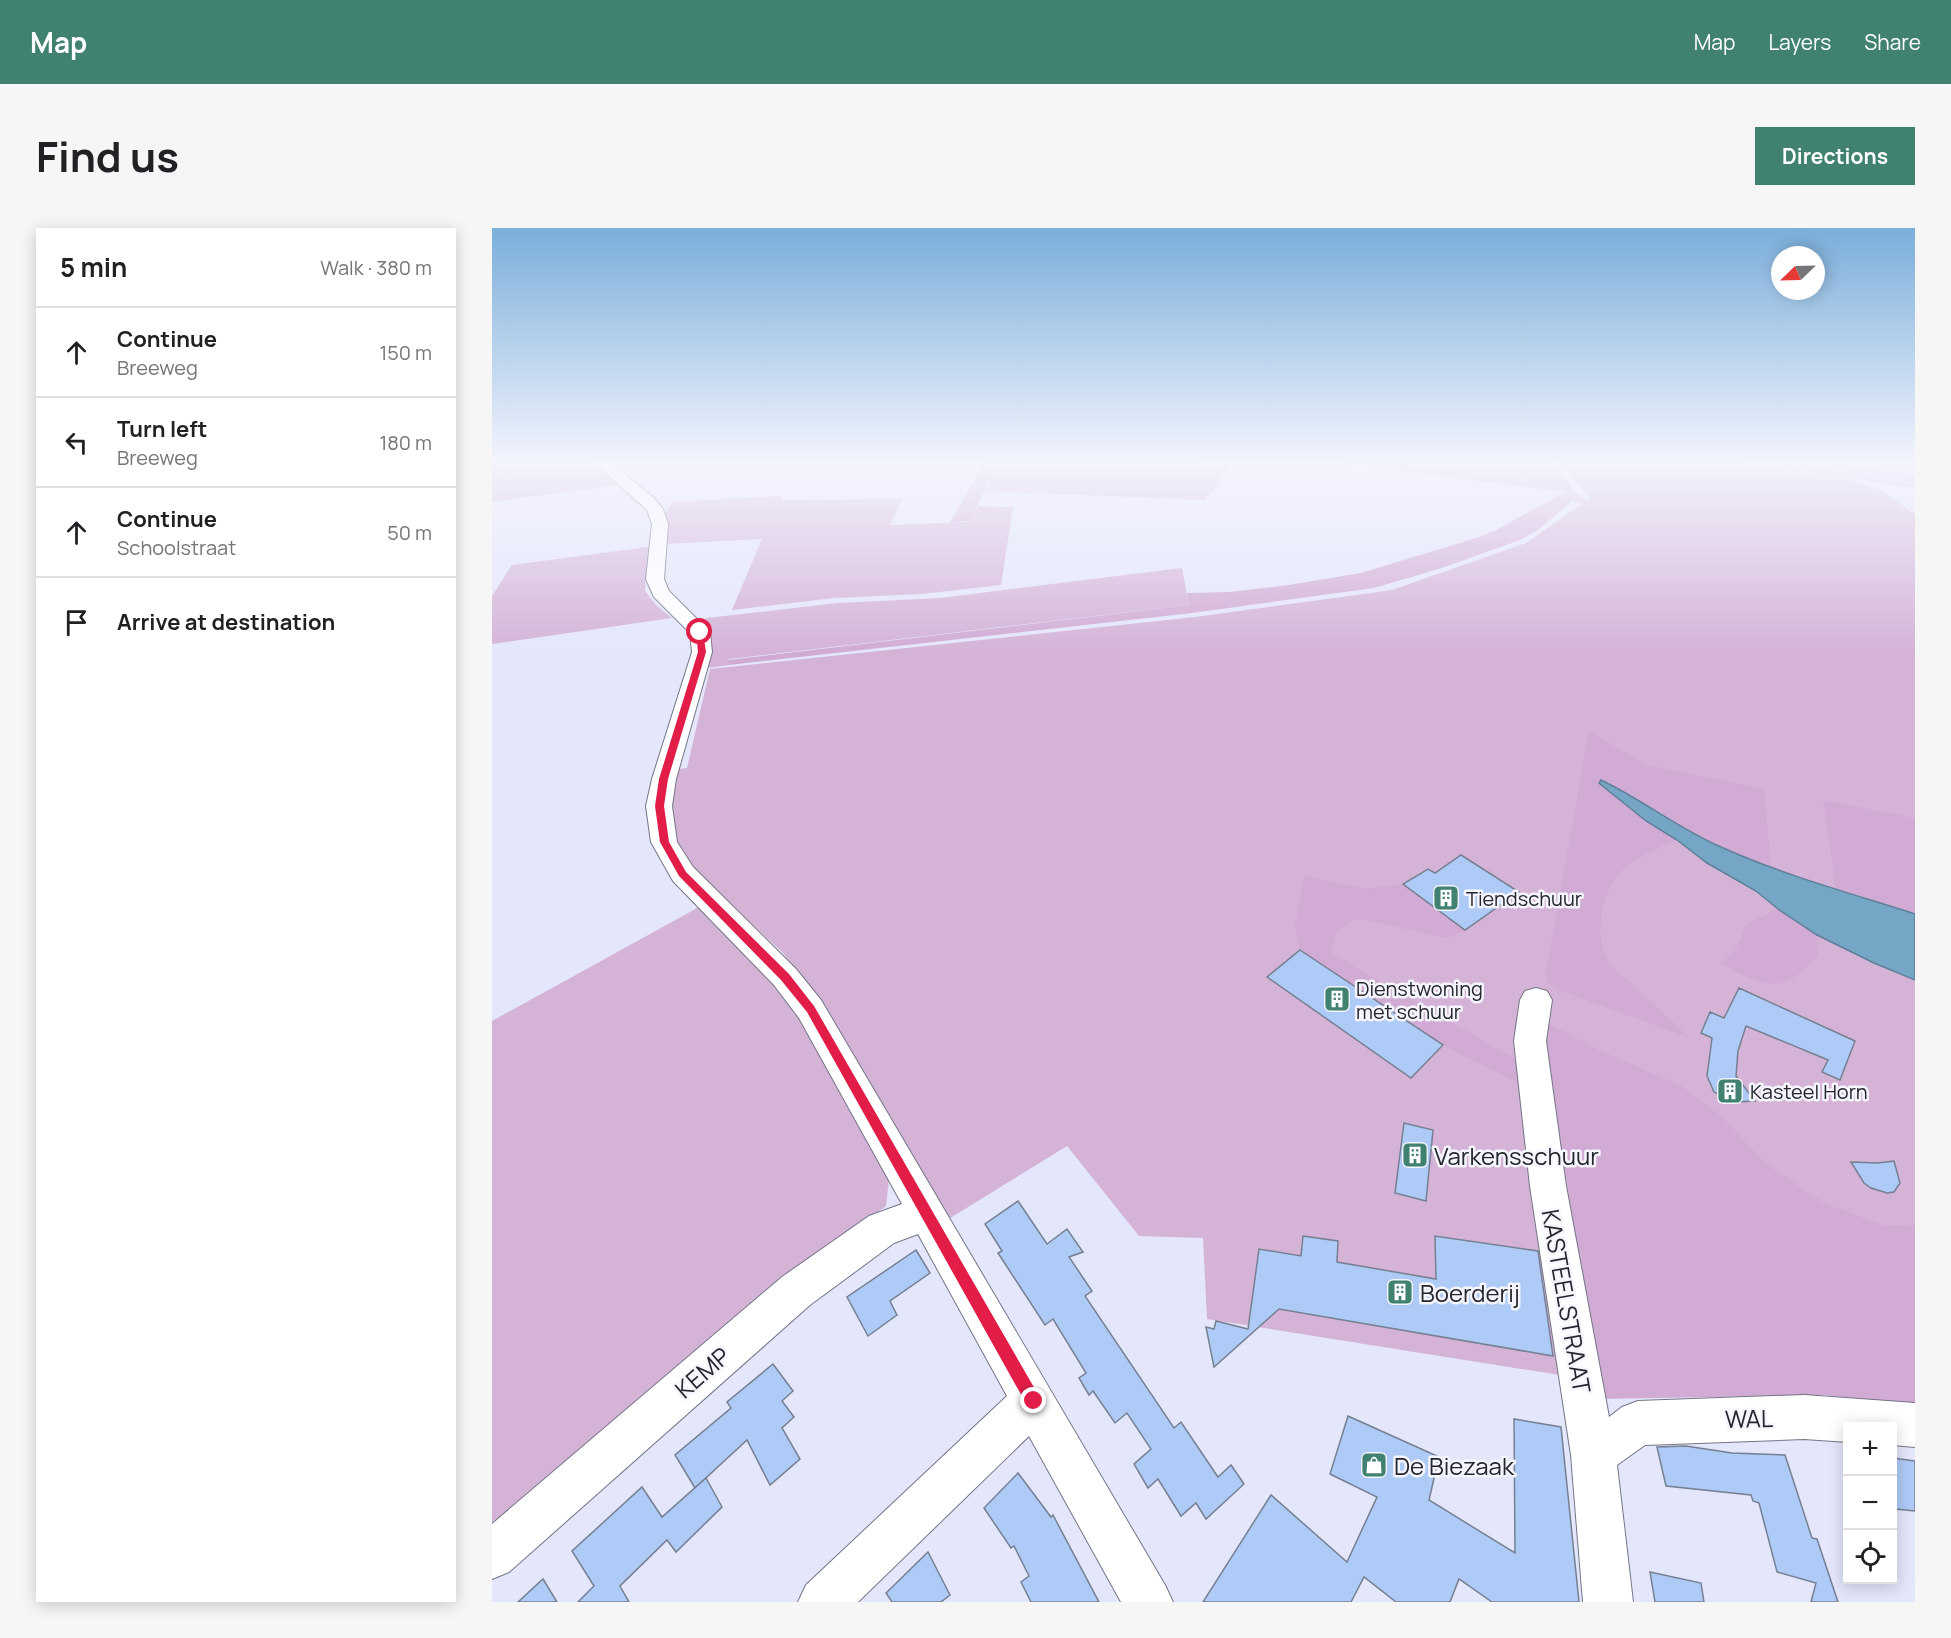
<!DOCTYPE html>
<meta charset="utf-8">
<style>
body{margin:0;font-family:Manrope,sans-serif;background:#f6f6f6;color:#202124}
.controls{position:absolute;right:18px;bottom:18px;display:grid;overflow:hidden;border-radius:0px;box-shadow:0 3px 15px #0003}
.controls button{width:54px;height:54px;display:grid;place-items:center;padding:0;border:0;border-bottom:2px solid #e0e0e0;background:#fff;color:#202124;font:30px sans-serif}
.compass{position:absolute;left:1279px;top:18px;width:54px;height:54px;border-radius:50%;background:#fff;box-shadow:0 3px 15px #0003;rotate:247deg}
.stop{position:absolute;width:18px;height:18px;margin:-14px;border:4px solid #e11d48;border-radius:50%;background:#fff}
.stop.end{background:#e11d48;border-color:#fff;box-shadow:0 2px 6px #0008}
.list{margin:0;padding:0;list-style:none}
h2{display:flex;justify-content:space-between;align-items:center;height:78px;margin:0;padding:0 24px;font-size:26px}
h2 small{font-size:20px;font-weight:400;color:#757577}
.list li{display:grid;grid-template-columns:39px 1fr auto;gap:18px;align-items:center;box-sizing:border-box;height:90px;padding:0 24px;border-top:2px solid #e0e0e0}
.list b{display:block;font-size:22px;white-space:nowrap}
.list p{margin:0;font-size:20px;white-space:nowrap;color:#757577}
.list em{font-size:20px;font-style:normal;color:#757577}
.icon{flex:none;width:33px;height:33px;fill:none;stroke:currentColor;stroke-width:2;stroke-linecap:round;stroke-linejoin:round}
.map{position:relative;flex:none;width:1423px;height:1374px;overflow:hidden;border-radius:0px}
header{display:flex;align-items:center;gap:36px;box-sizing:border-box;height:84px;padding:0 30px;background:#408170;color:#fff}
header strong{font-size:28px}
nav{display:flex;gap:33px;margin-inline-start:auto;font-size:21px}
.intro{display:flex;align-items:center;justify-content:space-between;box-sizing:border-box;height:144px;padding:0 36px}
h1{margin:0;font-size:42px}
.button{padding:15px 27px;border-radius:0px;background:#408170;color:#fff;font-size:21px;font-weight:700}
main{display:flex;gap:36px;padding:0 36px}
aside{flex:1;background:#fff;border-radius:0px;box-shadow:0 3px 15px #0003}
.map>svg:first-child{display:block}
</style>
<header>
<strong>Map</strong>
<nav><a>Map</a><a>Layers</a><a>Share</a></nav>
</header>
<div class="intro"><h1>Find us</h1><a class="button">Directions</a></div>
<main>
<aside>
<h2>5 min<small>Walk · 380 m</small></h2>
<ul class="list">
<li><svg class="icon" aria-label="ahead" viewBox="0 0 24 24"><path d="M12 20V5M6 11l6-6 6 6"/></svg><div><b>Continue</b><p>Breeweg</p></div><em>150 m</em></li>
<li><svg class="icon" aria-label="left" viewBox="0 0 24 24"><path d="M17 20v-9H6M10 6l-5 5 5 5"/></svg><div><b>Turn left</b><p>Breeweg</p></div><em>180 m</em></li>
<li><svg class="icon" aria-label="ahead" viewBox="0 0 24 24"><path d="M12 20V5M6 11l6-6 6 6"/></svg><div><b>Continue</b><p>Schoolstraat</p></div><em>50 m</em></li>
<li><svg class="icon" aria-label="arrive" viewBox="0 0 24 24"><path d="M6 21V4h12l-3 4 3 4H6"/></svg><div><b>Arrive at destination</b></div></li>
</ul>
</aside>
<div class="map">
<svg width="1423" height="1374" viewBox="0 0 1423 1374">
<rect width="100%" height="100%" fill="#e4e6fb"/>
<g fill="#d4b3d7">
<path d="M 0,232 L 95,232 L 127,257 L 0,274 Z"/>
<path d="M 508,232 L 683,232 L 739,238 L 713,272 L 494,263 Z"/>
<path d="M 823,232 L 1056,232 L 1077,255 L 1079,261 L 1072,264 Z"/>
<path d="M 1065,232 L 1239,232 L 1355,251 L 1390,263 L 1423,286 L 1423,1163 L 1118,1155 L 715,1091 L 711,1010 L 647,1008 L 575,918 L 455,992 L 324,765 L 290,724 L 200,642 L 183,611 L 176,577 L 187,541 L 195,540 L 218,441 L 703,389 L 900,362 L 1034,315 L 1098,270 Z"/>
<path d="M 290,268 L 288,272 L 410,271 L 398,297 L 473,294 L 478,292 L 486,278 L 521,279 L 509,357 L 430,366 L 343,370 L 240,382 L 270,311 L 173,316 L 173,286 L 180,274 Z"/>
<path d="M 156,319 L 153,363 L 165,378 L 180,390 L 0,416 L 0,368 L 20,337 Z"/>
<path d="M 690,340 L 697,377 L 237,431 L 237,437 L 215,440 L 219,421 L 212,392 L 215,390 L 345,375 L 448,370 Z"/>
<path d="M 207,679 L 285,754 L 319,808 L 397,951 L 394,978 L 230,1100 L 0,1295 L 0,793 Z"/>
</g>
<g fill="#d1abd4">
<path d="M 494,232 L 508,232 L 478,292 L 458,295 Z"/>
<path d="M 1079,261 L 1095,273 L 1091,276 L 1080,273 L 1046,302 L 1028,312 L 950,340 L 882,360 L 700,385 L 237,437 L 236,432 L 697,377 L 695,365 L 737,364 L 797,357 L 869,345 L 984,310 L 1004,302 Z"/>
<path d="M 1097,503 L 1155,537 L 1272,561 L 1279,639 L 1227,619 L 1107,555 L 1154,593 L 1185,612 C 1143,630 1116,641 1109,690 C 1107,709 1109,722 1120,738 L 1198,810 L 1072,764 L 1054,754 L 1054,744 Z"/>
<path d="M 1331,572 L 1423,590 L 1423,686 L 1344,660 Z"/>
<path d="M 812,648 L 874,661 L 911,656 L 973,702 L 955,710 L 874,692 L 861,692 L 843,706 L 839,725 L 1029,834 L 1032,858 L 951,817 L 808,722 L 803,697 Z"/>
<path d="M 1286,681 L 1325,707 L 1326,727 C 1291,770 1272,759 1229,735 L 1244,721 L 1253,699 L 1265,690 Z"/>
<path d="M 1051,793 L 1111,824 L 1190,858 L 1231,890 L 1273,935 L 1332,975 L 1391,997 L 1423,998 L 1423,1179 L 1333,1167 L 1108,1171 Z"/>
</g>
<path fill="#75a6c6" stroke="#5d8098" stroke-width="1.5" d="M 1109,552 C 1151,572 1187,601 1229,619 C 1291,647 1358,665 1423,686 L 1423,752 L 1382,735 L 1325,707 L 1286,681 L 1264,663 L 1215,635 L 1185,612 L 1154,593 L 1107,555 Z"/>
<g fill="#aecaf7" stroke="#768091" stroke-width="1.5">
<path d="M 969,627 L 1027,664 L 973,702 L 911,656 L 936,641 L 943,645 Z"/>
<path d="M 808,722 L 951,817 L 919,850 L 775,749 Z"/>
<path d="M 1247,760 L 1363,813 L 1348,852 L 1330,844 L 1336,832 L 1254,798 L 1246,823 L 1244,848 L 1263,873 L 1242,874 L 1222,864 L 1215,848 L 1220,810 L 1209,805 L 1218,784 L 1232,790 Z"/>
<path d="M 912,895 L 941,902 L 934,973 L 903,965 Z"/>
<path d="M 1402,933 L 1408,955 L 1402,964 L 1395,965 L 1379,960 L 1372,955 L 1359,934 L 1386,935 Z"/>
<path d="M 526,973 L 555,1016 L 575,1001 L 591,1024 L 577,1029 L 600,1063 L 593,1068 L 682,1200 L 689,1194 L 726,1249 L 739,1237 L 752,1256 L 714,1291 L 704,1275 L 689,1288 L 666,1251 L 656,1260 L 642,1236 L 659,1221 L 635,1185 L 623,1195 L 601,1163 L 597,1167 L 587,1150 L 594,1145 L 561,1091 L 553,1097 L 506,1025 L 510,1023 L 493,996 Z"/>
<path d="M 811,1008 L 846,1013 L 845,1034 L 944,1051 L 943,1008 L 1046,1023 L 1061,1128 L 787,1081 L 722,1139 L 714,1099 L 722,1101 L 724,1093 L 756,1101 L 767,1021 L 809,1028 Z"/>
<path d="M 424,1022 L 438,1045 L 398,1073 L 405,1087 L 376,1108 L 355,1069 Z"/>
<path d="M 281,1136 L 301,1163 L 290,1173 L 302,1189 L 290,1200 L 308,1231 L 278,1257 L 255,1212 L 203,1260 L 183,1227 L 239,1180 L 235,1174 Z"/>
<path d="M 856,1188 L 947,1229 L 937,1272 L 1023,1325 L 1022,1191 L 1069,1199 L 1087,1374 L 1000,1374 L 967,1351 L 958,1374 L 904,1374 L 872,1349 L 859,1374 L 711,1374 L 779,1267 L 855,1334 L 885,1269 L 838,1246 Z"/>
<path d="M 1194,1218 L 1240,1225 L 1293,1227 L 1320,1310 L 1325,1311 L 1346,1374 L 1319,1374 L 1324,1355 L 1285,1344 L 1267,1275 L 1261,1273 L 1259,1267 L 1174,1258 L 1165,1219 Z"/>
<path d="M 1401,1230 L 1423,1233 L 1423,1283 L 1404,1281 L 1401,1270 Z"/>
<path d="M 526,1245 L 559,1289 L 561,1287 L 607,1374 L 539,1374 L 529,1354 L 537,1348 L 522,1318 L 519,1320 L 492,1280 Z"/>
<path d="M 214,1250 L 230,1279 L 184,1324 L 175,1312 L 128,1358 L 137,1374 L 86,1374 L 102,1358 L 80,1323 L 150,1259 L 170,1289 Z"/>
<path d="M 436,1324 L 458,1367 L 449,1374 L 400,1374 L 394,1365 Z"/>
<path d="M 1158,1344 L 1209,1355 L 1212,1374 L 1163,1374 Z"/>
<path d="M 51,1351 L 65,1374 L 26,1374 Z"/>
</g>
<g fill="none" stroke-linecap="round" stroke-linejoin="round">
<defs>
<g id="minor">
<path d="M 99,232 L 115,232 L 161,269 L 171,281 L 176,296 L 172,351 L 177,363 L 218,404 L 220,424 L 184,551 L 180,578 L 185,614 L 201,639 L 304,741 L 329,772 L 673,1357 L 681,1374 L 629,1374 L 537,1208 L 366,1374 L 306,1374 L 314,1357 L 515,1168 L 426,1006 L 402,1015 L 318,1077 L 17,1344 L 0,1351 L 0,1296 L 290,1049 L 377,988 L 410,976 L 307,790 L 282,757 L 181,653 L 159,614 L 154,578 L 160,551 L 200,424 L 198,405 L 162,369 L 154,351 L 160,296 L 155,282 Z"/>
<path d="M 1044,760 L 1055,763 L 1060,772 L 1054,813 L 1074,958 L 1117,1189 L 1130,1179 L 1146,1173 L 1312,1167 L 1423,1175 L 1423,1219 L 1400,1217 L 1400,1198 L 1356,1198 L 1356,1214 L 1312,1211 L 1153,1217 L 1125,1237 L 1141,1374 L 1091,1374 L 1079,1227 L 1038,958 L 1022,813 L 1028,772 L 1033,763 Z"/>
</g>
<path id="major" d="M 1272,232 L 1315,232 L 1423,249 L 1423,259 L 1280,237 Z"/>
</defs>
<use href="#minor" stroke="#737587" stroke-width="2"/>
<use href="#major" stroke="#8573a2" stroke-width="1"/>
<use href="#minor" fill="#fff" fill-rule="evenodd"/>
<use href="#major" fill="#d4c4ec" fill-rule="evenodd"/>
</g>
<linearGradient id="sky" x2="0" y2="1"><stop stop-color="#7aaeda"/><stop offset="0.55" stop-color="#f3f4fd"/><stop offset="1" stop-color="#f3f4fd" stop-opacity="0"/></linearGradient>
<rect width="1423" height="425" fill="url(#sky)"/>
<path fill="#e11d48" d="M 208,402 L 211,404 L 214,424 L 176,551 L 172,578 L 177,614 L 194,644 L 297,746 L 322,778 L 547,1168 L 549,1173 L 547,1179 L 542,1181 L 536,1179 L 315,784 L 289,752 L 187,648 L 168,614 L 163,578 L 167,551 L 206,424 L 204,404 Z"/>
<defs>
<symbol id="building-square" viewBox="-11 -11 22 22"><rect x="-9" y="-9" width="18" height="18" rx="4" fill="#408170" stroke="#f4f5fd"/><path d="M-4-6H4V6H1V3H-1V6H-4ZM-2.5-4.3h1.7v1.8h-1.7ZM.8-4.3h1.7v1.8H.8ZM-2.5-1h1.7V.8h-1.7ZM.8-1h1.7V.8H.8Z" fill="#fff"/></symbol>
<symbol id="shop-square" viewBox="-11 -11 22 22"><rect x="-9" y="-9" width="18" height="18" rx="4" fill="#408170" stroke="#f4f5fd"/><path d="M-5-2.5h2.3a2.7 3.5 0 0 1 5.4 0H5L5.5 6h-11ZM-1.5-2.5h3a1.5 2.3 0 0 0-3 0Z" fill="#fff"/></symbol>
</defs>
<g fill-rule="evenodd">
<use href="#building-square" x="939" y="655" width="30" height="30"/>
<use href="#building-square" x="830" y="756" width="30" height="30"/>
<use href="#building-square" x="1223" y="848" width="30" height="30"/>
<use href="#building-square" x="908" y="912" width="30" height="30"/>
<use href="#building-square" x="893" y="1049" width="30" height="30"/>
<use href="#shop-square" x="867" y="1222" width="30" height="30"/>
</g>
<g text-anchor="middle" dominant-baseline="central" stroke-width="5" stroke-linejoin="round" paint-order="stroke">
<g font-size="20" fill="#26262e" stroke="#f4f5fd" text-anchor="start">
<text x="974" y="670">Tiendschuur</text>
<text x="864" y="760">Dienstwoning<tspan x="864" dy="23">met schuur</tspan></text>
<text x="1258" y="863">Kasteel Horn</text>
</g>
<g font-size="24" fill="#26262e" stroke="#f4f5fd" text-anchor="start">
<text x="942" y="927">Varkensschuur</text>
<text x="928" y="1064">Boerderij</text>
<text x="902" y="1237">De Biezaak</text>
</g>
<g font-size="24" fill="#26262e" stroke="#f4f5fd">
<text transform="translate(1075 1073) rotate(80)">KASTEELSTRAAT</text>
<text transform="translate(210 1144) rotate(-41)">KEMP</text>
<text transform="translate(1257 1190) rotate(-1)">WAL</text>
</g>
</g>
</svg>
<div class="controls">
<button>+</button>
<button>−</button>
<button><svg class="icon" aria-label="locate" viewBox="0 0 24 24"><circle cx="12" cy="12" r="6"/><path d="M12 2v4M12 18v4M2 12h4M18 12h4"/></svg></button>
</div>
<svg class="compass" viewBox="-18 -18 36 36"><path d="M0-13l5 13h-10z" fill="#e53935"/><path d="M0 13l5-13h-10z" fill="#757577"/></svg>
<div class="stop" style="left:208px;top:404px"></div>
<div class="stop end" style="left:542px;top:1173px"></div>
</div>
</main>
